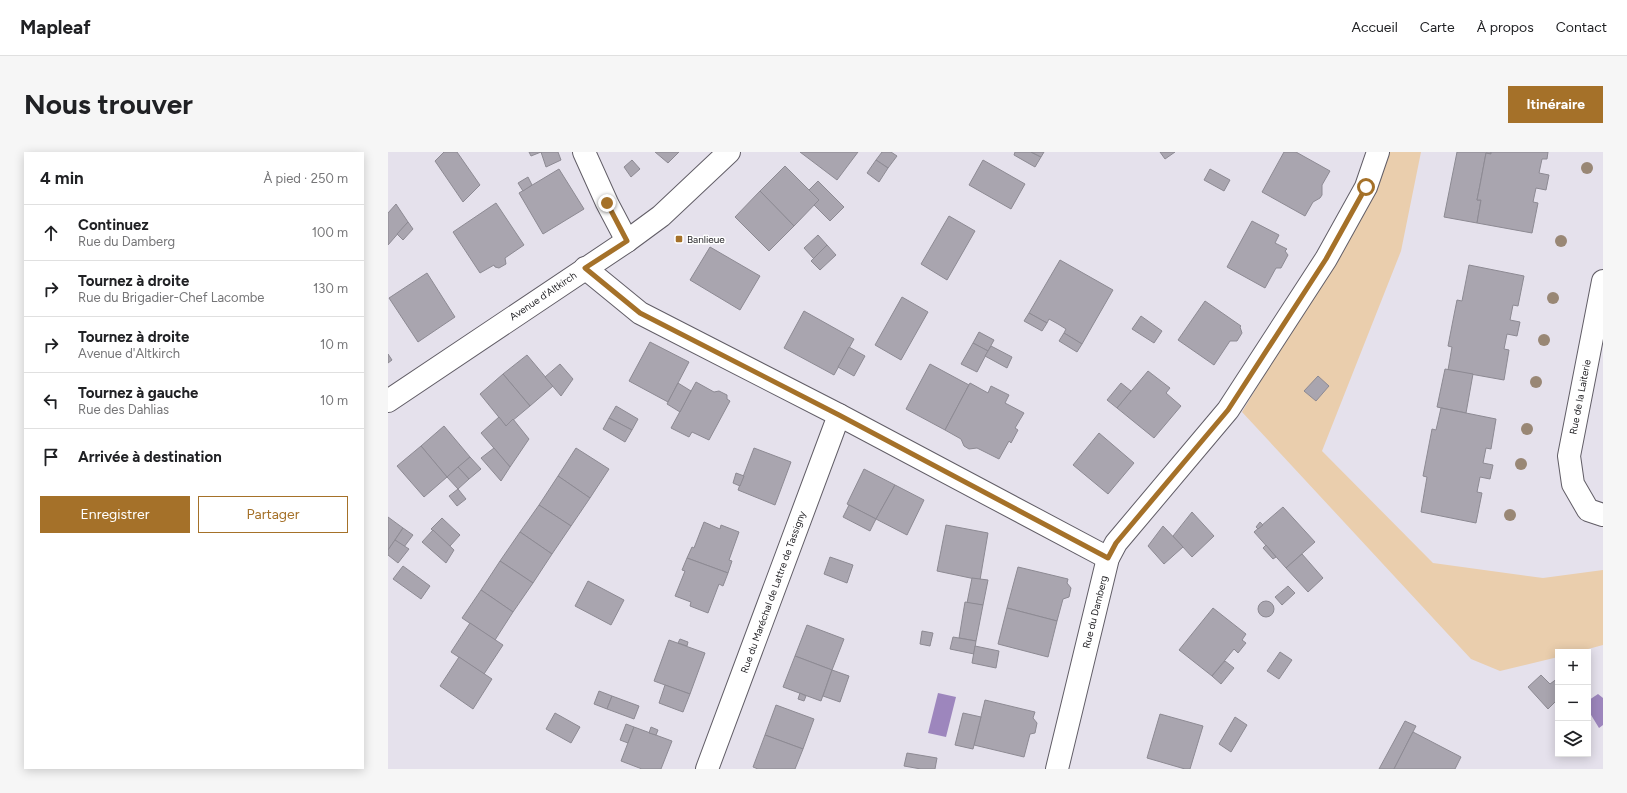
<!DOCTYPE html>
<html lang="fr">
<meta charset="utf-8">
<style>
body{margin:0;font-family:Figtree,sans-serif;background:#f6f6f6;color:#202124}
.controls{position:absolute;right:12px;bottom:12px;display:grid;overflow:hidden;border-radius:0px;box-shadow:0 2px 10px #0003}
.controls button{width:36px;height:36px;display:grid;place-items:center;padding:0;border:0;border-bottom:1px solid #e0e0e0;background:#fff;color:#202124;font:20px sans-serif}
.stop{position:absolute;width:12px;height:12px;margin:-9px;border:3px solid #a57129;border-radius:50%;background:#fff}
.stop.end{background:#a57129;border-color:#fff;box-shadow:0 1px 4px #0008}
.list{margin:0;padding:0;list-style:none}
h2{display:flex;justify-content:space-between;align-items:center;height:52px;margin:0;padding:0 16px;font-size:17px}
h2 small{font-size:13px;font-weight:400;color:#757577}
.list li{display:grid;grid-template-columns:26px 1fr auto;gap:12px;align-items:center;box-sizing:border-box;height:56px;padding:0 16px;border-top:1px solid #e0e0e0}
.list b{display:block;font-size:15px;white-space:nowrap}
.list p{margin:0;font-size:13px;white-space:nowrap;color:#757577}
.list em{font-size:13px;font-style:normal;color:#757577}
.actions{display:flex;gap:8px;padding:12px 16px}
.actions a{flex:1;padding:9px 0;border:1px solid #a57129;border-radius:0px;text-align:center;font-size:14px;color:#a57129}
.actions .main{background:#a57129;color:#fff}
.icon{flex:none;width:22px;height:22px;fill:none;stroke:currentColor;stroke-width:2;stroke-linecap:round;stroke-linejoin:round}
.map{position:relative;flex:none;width:1215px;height:617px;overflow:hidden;border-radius:0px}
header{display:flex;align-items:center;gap:24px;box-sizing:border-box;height:56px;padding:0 20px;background:#fff;border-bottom:1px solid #e0e0e0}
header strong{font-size:19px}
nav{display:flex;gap:22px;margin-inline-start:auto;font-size:14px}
.intro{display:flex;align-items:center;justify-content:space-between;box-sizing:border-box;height:96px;padding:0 24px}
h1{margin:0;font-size:28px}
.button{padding:10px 18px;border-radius:0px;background:#a57129;color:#fff;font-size:14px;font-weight:700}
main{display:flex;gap:24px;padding:0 24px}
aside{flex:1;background:#fff;border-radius:0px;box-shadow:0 2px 10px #0003}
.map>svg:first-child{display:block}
</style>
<header>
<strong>Mapleaf</strong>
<nav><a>Accueil</a><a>Carte</a><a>À propos</a><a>Contact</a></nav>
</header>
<div class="intro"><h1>Nous trouver</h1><a class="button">Itinéraire</a></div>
<main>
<aside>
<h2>4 min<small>À pied · 250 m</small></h2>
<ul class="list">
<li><svg class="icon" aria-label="ahead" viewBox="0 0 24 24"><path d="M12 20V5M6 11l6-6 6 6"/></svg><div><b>Continuez</b><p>Rue du Damberg</p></div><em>100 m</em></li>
<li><svg class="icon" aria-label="right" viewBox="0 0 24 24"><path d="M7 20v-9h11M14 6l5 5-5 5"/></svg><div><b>Tournez à droite</b><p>Rue du Brigadier-Chef Lacombe</p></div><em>130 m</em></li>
<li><svg class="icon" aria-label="right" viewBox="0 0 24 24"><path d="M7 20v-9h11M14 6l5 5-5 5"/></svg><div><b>Tournez à droite</b><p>Avenue d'Altkirch</p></div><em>10 m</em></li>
<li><svg class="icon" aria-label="left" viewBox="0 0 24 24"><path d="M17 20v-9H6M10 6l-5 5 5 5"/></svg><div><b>Tournez à gauche</b><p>Rue des Dahlias</p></div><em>10 m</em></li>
<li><svg class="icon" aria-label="arrive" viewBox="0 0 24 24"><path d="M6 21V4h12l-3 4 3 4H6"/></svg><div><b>Arrivée à destination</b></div></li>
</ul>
<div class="actions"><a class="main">Enregistrer</a><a>Partager</a></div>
</aside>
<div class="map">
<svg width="1215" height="617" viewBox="0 0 1215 617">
<rect width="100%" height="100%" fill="#e5e1ec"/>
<path fill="#eacead" d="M 999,0 L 1033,0 L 1013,99 L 934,299 L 1045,411 L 1155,426 L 1215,418 L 1215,493 L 1189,500 L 1170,500 L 1170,505 L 1112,519 L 1083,507 L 854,260 L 982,46 Z"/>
<g fill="#9d86bd">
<path d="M 550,541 L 568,545 L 558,585 L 540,581 Z"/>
<path d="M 1210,542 L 1215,546 L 1215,573 L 1211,576 L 1200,558 L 1202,554 L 1201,548 Z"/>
</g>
<g fill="#a9a5af" stroke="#8d8a93">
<path d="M 56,0 L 69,0 L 92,33 L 75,50 L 47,9 Z"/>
<path d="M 141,0 L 153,0 L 143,4 Z"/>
<path d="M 153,0 L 170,0 L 173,8 L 158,15 Z"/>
<path d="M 267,0 L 291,0 L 280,11 Z"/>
<path d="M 412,0 L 470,0 L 449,28 Z"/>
<path d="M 494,0 L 503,0 L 509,4 L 500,16 L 488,8 Z"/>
<path d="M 627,0 L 643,0 L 653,5 L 647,15 L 626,3 Z"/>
<path d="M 643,0 L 656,0 L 653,5 Z"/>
<path d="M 772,0 L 787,0 L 777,7 Z"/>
<path d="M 896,0 L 908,0 L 942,19 L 934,33 L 934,43 L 932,46 L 925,50 L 917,64 L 874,40 Z"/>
<path d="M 1069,0 L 1103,0 L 1103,2 L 1098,1 L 1092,33 L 1089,48 L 1093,48 L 1089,71 L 1056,65 Z"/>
<path d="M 1103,0 L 1160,0 L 1159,7 L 1154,7 L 1151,21 L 1161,23 L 1158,38 L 1148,36 L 1145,50 L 1150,51 L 1144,81 L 1089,71 L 1093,48 L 1089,48 L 1092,33 L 1098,1 L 1103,2 Z"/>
<path d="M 244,8 L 252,17 L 243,25 L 236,15 Z"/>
<path d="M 488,8 L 500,16 L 491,30 L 479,21 Z"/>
<path d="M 595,8 L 637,32 L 623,57 L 581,33 Z"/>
<path d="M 397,14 L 431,48 L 406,74 L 372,39 Z"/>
<path d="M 171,17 L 196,57 L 155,82 L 131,41 Z"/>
<path d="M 822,17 L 842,28 L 836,39 L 816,28 Z"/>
<path d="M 140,25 L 144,33 L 135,39 L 130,31 Z"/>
<path d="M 430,29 L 456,55 L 442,69 L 426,53 L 431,48 L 421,38 Z"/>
<path d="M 372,39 L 406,74 L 381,99 L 347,65 Z"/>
<path d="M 108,51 L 136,93 L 117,106 L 118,112 L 111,116 L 107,115 L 106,113 L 92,121 L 65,80 Z"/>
<path d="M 8,52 L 20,70 L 0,93 L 0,61 Z"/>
<path d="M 561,64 L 587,79 L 559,128 L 533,112 Z"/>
<path d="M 864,69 L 891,83 L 887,91 L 899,97 L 897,99 L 900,103 L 893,116 L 888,116 L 877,136 L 839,115 Z"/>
<path d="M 20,70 L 25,77 L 15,88 L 9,82 Z"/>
<path d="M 430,83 L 439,93 L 426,107 L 416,96 Z"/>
<path d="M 439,93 L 448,103 L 432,118 L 423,109 Z"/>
<path d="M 322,95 L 372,124 L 352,158 L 302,128 Z"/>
<path d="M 672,108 L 725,138 L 694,192 L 676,181 L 678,177 L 670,172 L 661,167 L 659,171 L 641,161 Z"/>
<path d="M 1081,113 L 1136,124 L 1130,154 L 1125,153 L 1122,168 L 1132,170 L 1129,184 L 1119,182 L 1116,197 L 1121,198 L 1116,228 L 1060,218 L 1064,195 L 1060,194 L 1066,163 L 1069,148 L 1074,149 Z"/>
<path d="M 39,121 L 67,165 L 30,190 L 1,146 Z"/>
<path d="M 514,145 L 540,160 L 513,208 L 487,193 Z"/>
<path d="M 817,149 L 853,174 L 852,175 L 854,181 L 849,189 L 842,189 L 826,213 L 790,188 Z"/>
<path d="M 416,159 L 466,187 L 446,223 L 396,196 Z"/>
<path d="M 641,161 L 659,171 L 654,179 L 636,169 Z"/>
<path d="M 753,164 L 774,179 L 766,191 L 744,177 Z"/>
<path d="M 591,180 L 606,188 L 600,199 L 585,191 Z"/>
<path d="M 676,181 L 694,192 L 689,200 L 671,189 Z"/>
<path d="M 262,190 L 301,210 L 280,250 L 241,229 Z"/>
<path d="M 585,191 L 600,199 L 589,220 L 573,212 Z"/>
<path d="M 603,194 L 624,205 L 619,216 L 597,204 Z"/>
<path d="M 461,195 L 477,204 L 466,224 L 450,215 Z"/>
<path d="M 0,202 L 4,208 L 0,211 Z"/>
<path d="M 139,203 L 165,234 L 142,254 L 115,222 Z"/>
<path d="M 172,212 L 185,227 L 173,244 L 157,225 Z"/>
<path d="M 542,212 L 581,233 L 557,278 L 518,257 Z"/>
<path d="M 1057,217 L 1085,222 L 1078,261 L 1049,255 Z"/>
<path d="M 760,219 L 782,236 L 778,241 L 793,254 L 766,286 L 729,256 Z"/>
<path d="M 115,222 L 142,254 L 118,274 L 92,242 Z"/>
<path d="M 930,224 L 941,234 L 928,249 L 916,239 Z"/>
<path d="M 308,230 L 326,240 L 331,239 L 339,243 L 339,247 L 342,249 L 321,288 L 304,280 L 301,285 L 283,276 Z"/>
<path d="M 290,231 L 303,239 L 292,260 L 279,252 Z"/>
<path d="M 582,231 L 600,241 L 603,234 L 621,243 L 617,251 L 636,261 L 627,276 L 630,278 L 623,291 L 621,289 L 611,307 L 589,296 L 581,297 L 576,294 L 573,287 L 557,278 Z"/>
<path d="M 733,231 L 743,239 L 729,256 L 719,248 Z"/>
<path d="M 228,254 L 250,267 L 244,278 L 221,266 Z"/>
<path d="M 1053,256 L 1108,267 L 1103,297 L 1098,296 L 1095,311 L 1105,313 L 1102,327 L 1092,325 L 1089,340 L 1094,341 L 1088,371 L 1033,360 L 1039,325 L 1035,324 L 1044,277 L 1048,278 Z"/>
<path d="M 111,265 L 118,274 L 125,267 L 141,287 L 122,315 L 93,281 Z"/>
<path d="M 221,266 L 244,278 L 237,290 L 215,277 Z"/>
<path d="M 56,274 L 82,305 L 59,325 L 33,294 Z"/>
<path d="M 711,281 L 746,311 L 720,342 L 685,313 Z"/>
<path d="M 33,294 L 59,325 L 36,345 L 9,314 Z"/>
<path d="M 106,296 L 122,315 L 113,329 L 93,306 Z"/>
<path d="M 188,296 L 221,317 L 202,346 L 170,324 Z"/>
<path d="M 366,296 L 403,310 L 387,353 L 350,338 Z"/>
<path d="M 82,305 L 93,317 L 81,327 L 70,315 Z"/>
<path d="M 70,315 L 81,327 L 70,337 L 59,325 Z"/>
<path d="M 476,317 L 507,333 L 488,367 L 459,352 Z"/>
<path d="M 348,321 L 356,324 L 352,334 L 345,331 Z"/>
<path d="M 170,324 L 202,346 L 183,374 L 151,353 Z"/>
<path d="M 507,333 L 536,348 L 519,383 L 488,367 Z"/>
<path d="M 70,337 L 78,347 L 69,354 L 61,344 Z"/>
<path d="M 151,353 L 183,374 L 164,402 L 132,380 Z"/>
<path d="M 461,353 L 488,367 L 482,379 L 455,365 Z"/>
<path d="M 895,355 L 927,390 L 898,416 L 866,380 Z"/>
<path d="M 804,360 L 826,384 L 804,405 L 785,384 Z"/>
<path d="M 0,365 L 15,376 L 0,398 Z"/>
<path d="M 54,366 L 72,383 L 62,394 L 43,377 Z"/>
<path d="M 316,370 L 332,377 L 333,373 L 351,380 L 341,408 L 344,409 L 340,421 L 299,406 L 304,395 L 306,396 Z"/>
<path d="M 872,370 L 875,373 L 870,377 L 868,375 Z"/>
<path d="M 558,373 L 600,381 L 592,428 L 549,419 Z"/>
<path d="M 775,374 L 795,395 L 776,412 L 760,394 Z"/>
<path d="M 15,376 L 25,383 L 16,395 L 7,388 Z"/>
<path d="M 45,378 L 66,398 L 58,411 L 34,390 Z"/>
<path d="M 132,380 L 164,402 L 145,431 L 112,409 Z"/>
<path d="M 7,388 L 21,397 L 10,411 L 0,403 L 0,398 Z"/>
<path d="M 878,393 L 888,405 L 885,407 L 875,396 Z"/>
<path d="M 914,402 L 935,426 L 920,440 L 898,416 Z"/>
<path d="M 442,405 L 465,413 L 459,431 L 436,422 Z"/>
<path d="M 299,406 L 340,421 L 335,434 L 331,432 L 320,461 L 302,454 L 303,450 L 287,444 L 297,419 L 294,418 Z"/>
<path d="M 112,409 L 145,431 L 125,460 L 93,438 Z"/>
<path d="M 15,414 L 42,434 L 33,447 L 5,427 Z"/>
<path d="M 630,415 L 680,427 L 679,431 L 683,436 L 681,445 L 675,447 L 669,469 L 619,456 Z"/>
<path d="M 584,426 L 600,428 L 595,453 L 579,451 Z"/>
<path d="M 200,429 L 236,448 L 223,473 L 187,454 Z"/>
<path d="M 900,434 L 907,441 L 894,453 L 887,445 Z"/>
<path d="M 93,438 L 125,460 L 107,488 L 74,466 Z"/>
<circle cx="878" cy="457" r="8"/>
<path d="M 577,450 L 595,453 L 588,489 L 571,486 Z"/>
<path d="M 619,456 L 669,469 L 660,505 L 610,492 Z"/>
<path d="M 825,456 L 858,482 L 854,488 L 858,491 L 850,501 L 846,497 L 824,524 L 791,498 Z"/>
<path d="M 82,471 L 115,493 L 96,522 L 63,500 Z"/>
<path d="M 419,473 L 456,487 L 444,518 L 407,504 Z"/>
<path d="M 534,479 L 545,481 L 542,494 L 532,492 Z"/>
<path d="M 565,485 L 588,489 L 586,502 L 562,497 Z"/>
<path d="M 292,487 L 300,490 L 299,494 L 290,491 Z"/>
<path d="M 281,488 L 317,501 L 302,542 L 266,529 Z"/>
<path d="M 587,494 L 611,499 L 608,516 L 584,511 Z"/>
<path d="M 892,500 L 904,508 L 891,527 L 879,519 Z"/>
<path d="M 407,504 L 444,518 L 433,549 L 395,535 Z"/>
<path d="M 71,505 L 104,527 L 85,557 L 52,534 Z"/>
<path d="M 837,509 L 846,516 L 833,532 L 824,524 Z"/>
<path d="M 444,518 L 461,524 L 452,550 L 435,544 Z"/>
<path d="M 1153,523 L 1162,532 L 1170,526 L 1170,547 L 1160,557 L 1140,535 Z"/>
<path d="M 277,533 L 302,542 L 295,560 L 271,551 Z"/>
<path d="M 211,539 L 224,544 L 219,557 L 206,552 Z"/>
<path d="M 412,541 L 418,544 L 416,549 L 410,547 Z"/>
<path d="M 224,544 L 251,554 L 246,567 L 219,557 Z"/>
<path d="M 597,548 L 647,560 L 645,566 L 649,571 L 647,581 L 642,582 L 636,605 L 586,593 Z"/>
<path d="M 388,553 L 426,567 L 415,597 L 377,583 Z"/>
<path d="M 167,561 L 192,575 L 183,591 L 158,577 Z"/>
<path d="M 575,561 L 593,565 L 585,597 L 567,593 Z"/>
<path d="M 772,562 L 815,574 L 802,617 L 797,617 L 759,606 Z"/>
<path d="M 847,565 L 859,573 L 843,600 L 831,592 Z"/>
<path d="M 1017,569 L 1028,574 L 1006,617 L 991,617 Z"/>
<path d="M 238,572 L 246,575 L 240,591 L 232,588 Z"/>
<path d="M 246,575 L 284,589 L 273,617 L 254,617 L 233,609 Z"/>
<path d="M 263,575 L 270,578 L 268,583 L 261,581 Z"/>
<path d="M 1025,580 L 1073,605 L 1067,617 L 1006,617 Z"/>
<path d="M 377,583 L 415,597 L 407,617 L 370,617 L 365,615 Z"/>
<path d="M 519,601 L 549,606 L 547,617 L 533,617 L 516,614 Z"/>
</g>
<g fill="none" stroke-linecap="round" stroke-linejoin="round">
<defs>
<g id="minor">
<path d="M 196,0 L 219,51 L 239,89"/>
<path d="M 197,116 L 252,161 L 451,263 L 720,406"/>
<path d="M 1215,129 L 1181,304 L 1185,332 L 1200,358 L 1215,363"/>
<path d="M 319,617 L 451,263"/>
<path d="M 669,617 L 720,406 L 728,391 L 840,258 L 938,107 L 978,35 L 990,0"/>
</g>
<path id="primary" d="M 0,249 L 239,89 L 273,64 L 341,0"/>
</defs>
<use href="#minor" stroke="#615d66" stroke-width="24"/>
<use href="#primary" stroke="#615d66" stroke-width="24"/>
<use href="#minor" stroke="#fff" stroke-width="22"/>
<use href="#primary" stroke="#fff" stroke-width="22"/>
</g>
<g fill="#998775">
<circle cx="1199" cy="16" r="6"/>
<circle cx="1173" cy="89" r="6"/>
<circle cx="1165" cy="146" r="6"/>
<circle cx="1156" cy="188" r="6"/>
<circle cx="1148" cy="230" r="6"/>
<circle cx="1139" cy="277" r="6"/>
<circle cx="1133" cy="312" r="6"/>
<circle cx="1122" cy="363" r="6"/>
</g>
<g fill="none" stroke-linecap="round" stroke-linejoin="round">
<path stroke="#a57129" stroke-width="5" d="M 219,51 L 239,89 L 197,116 L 252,161 L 451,263 L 720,406 L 728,391 L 840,258 L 938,107 L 978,35"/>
</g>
<rect fill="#a57129" stroke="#fff" stroke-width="1.5" x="287" y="83" width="8" height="8" rx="2"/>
<g text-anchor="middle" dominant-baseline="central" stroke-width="3" stroke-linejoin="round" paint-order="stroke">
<g font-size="10" fill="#1f1e22" stroke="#fff" text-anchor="start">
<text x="299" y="87">Banlieue</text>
</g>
<g font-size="10" fill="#1f1e22" stroke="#fff">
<text transform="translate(155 144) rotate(-34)">Avenue d'Altkirch</text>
<text transform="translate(1192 245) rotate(-79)">Rue de la Laiterie</text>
<text transform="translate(385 440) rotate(-70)">Rue du Maréchal de Lattre de Tassigny</text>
<text transform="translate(707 460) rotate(-76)">Rue du Damberg</text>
</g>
</g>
</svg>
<div class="controls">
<button>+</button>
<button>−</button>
<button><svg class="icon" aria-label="layers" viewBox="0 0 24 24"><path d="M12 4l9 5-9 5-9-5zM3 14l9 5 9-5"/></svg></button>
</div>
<div class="stop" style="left:978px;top:35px"></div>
<div class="stop end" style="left:219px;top:51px"></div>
</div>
</main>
